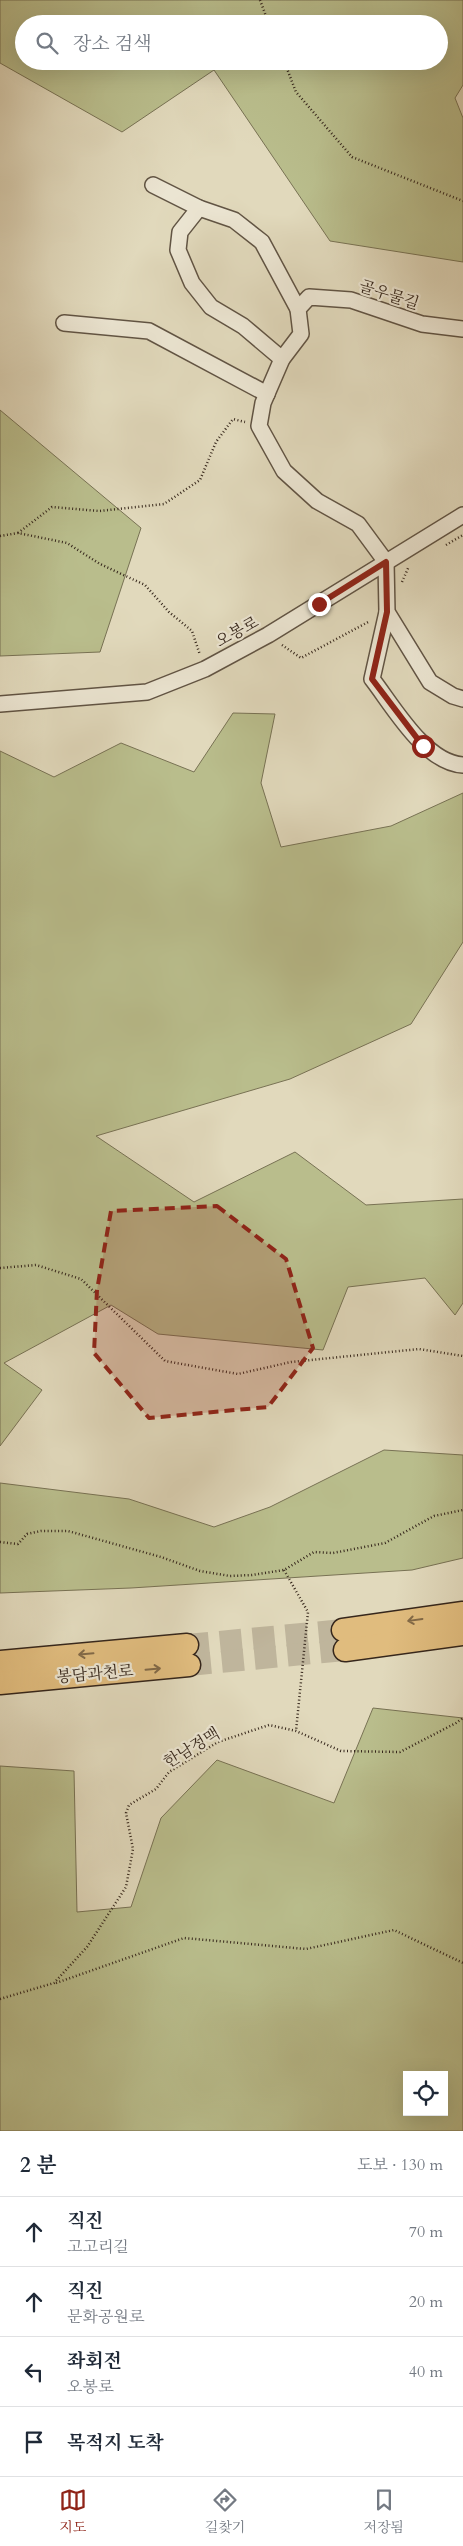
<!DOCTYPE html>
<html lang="ko">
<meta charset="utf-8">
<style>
body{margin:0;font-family:Cardo,"Noto Serif KR",serif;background:#f6f6f7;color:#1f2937}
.controls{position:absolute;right:15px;bottom:15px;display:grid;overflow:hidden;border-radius:0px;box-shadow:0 5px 20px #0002}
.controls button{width:45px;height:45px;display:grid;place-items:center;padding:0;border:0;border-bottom:1px solid #e0e1e3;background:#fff;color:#1f2937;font:25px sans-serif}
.stop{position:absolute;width:15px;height:15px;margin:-11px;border:4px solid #8f2418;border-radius:50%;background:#fff}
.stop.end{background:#8f2418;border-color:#fff;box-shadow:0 1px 5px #0008}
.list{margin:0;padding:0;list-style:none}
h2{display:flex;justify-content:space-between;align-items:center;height:65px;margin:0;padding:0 20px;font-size:21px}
h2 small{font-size:16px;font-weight:400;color:#747a83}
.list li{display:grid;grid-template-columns:32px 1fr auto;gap:15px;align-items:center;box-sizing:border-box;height:70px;padding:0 20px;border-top:1px solid #e0e1e3}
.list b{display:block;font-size:19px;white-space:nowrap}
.list p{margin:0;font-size:16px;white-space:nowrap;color:#747a83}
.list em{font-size:16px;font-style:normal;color:#747a83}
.icon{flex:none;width:28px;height:28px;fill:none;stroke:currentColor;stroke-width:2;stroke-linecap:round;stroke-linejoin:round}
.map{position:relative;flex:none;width:463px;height:2131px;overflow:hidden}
.search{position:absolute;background:#fff;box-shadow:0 5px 20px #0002;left:15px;right:15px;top:15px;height:55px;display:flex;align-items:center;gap:12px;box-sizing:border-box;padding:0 18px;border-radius:28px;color:#747a83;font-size:19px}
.sheet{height:345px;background:#fff}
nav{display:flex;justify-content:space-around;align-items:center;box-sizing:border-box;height:70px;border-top:1px solid #e0e1e3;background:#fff;font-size:14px;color:#747a83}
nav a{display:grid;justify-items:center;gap:2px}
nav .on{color:#8f2418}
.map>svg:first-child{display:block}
</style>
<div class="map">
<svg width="463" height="2131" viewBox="0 0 463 2131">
<rect width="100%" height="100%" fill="#e1d9bc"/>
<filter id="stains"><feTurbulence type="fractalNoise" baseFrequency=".004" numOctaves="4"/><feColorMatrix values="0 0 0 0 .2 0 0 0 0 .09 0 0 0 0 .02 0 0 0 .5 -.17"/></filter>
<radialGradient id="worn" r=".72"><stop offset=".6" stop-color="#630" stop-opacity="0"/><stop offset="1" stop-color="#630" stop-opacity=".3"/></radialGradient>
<g fill="#b9bd8c" stroke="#787254" fill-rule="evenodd">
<path d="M 0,0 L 463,0 L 463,85 L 455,98 L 463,118 L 463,262 L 330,241 L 214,70 L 122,132 L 0,63 ZM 24,24 L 439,24 L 439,61 L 24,61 Z"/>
<path d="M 0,410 L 141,528 L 100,652 L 0,656 Z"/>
<path d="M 233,713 L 275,714 L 261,783 L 281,847 L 391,826 L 463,793 L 463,942 L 411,1024 L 290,1079 L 96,1136 L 194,1202 L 295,1152 L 366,1205 L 463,1199 L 463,1303 L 455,1315 L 425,1278 L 348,1287 L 323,1350 L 158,1334 L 111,1305 L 4,1363 L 42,1390 L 0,1446 L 0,751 L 54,777 L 121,743 L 194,772 Z"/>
<path d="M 384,1450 L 463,1455 L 463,1558 L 412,1570 L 131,1588 L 0,1593 L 0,1483 L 129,1499 L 214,1527 L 270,1507 Z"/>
<path d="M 373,1708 L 463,1718 L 463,2131 L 0,2131 L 0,1766 L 74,1771 L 77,1912 L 131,1907 L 161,1818 L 217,1760 L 334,1803 ZM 407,2075 L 444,2075 L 444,2112 L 407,2112 Z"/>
</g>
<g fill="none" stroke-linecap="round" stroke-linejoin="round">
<g stroke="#bfb59c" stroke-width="22" stroke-dasharray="22 11" stroke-linecap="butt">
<path d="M 187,1645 L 343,1630"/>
<path d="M 189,1665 L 345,1650"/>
</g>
<defs>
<g id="minor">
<path d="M 153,185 L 199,208 L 234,220 L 262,242 L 298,309"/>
<path d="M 199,208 L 180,232 L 178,250 L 192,283 L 211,307 L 243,326 L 282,359"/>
<path d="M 64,323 L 149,331 L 267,394"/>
<path d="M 463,329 L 422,324 L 351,300 L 309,297 L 298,309 L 301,334 L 282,359 L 263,403 L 259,426 L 284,471 L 317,501 L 358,524 L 386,562 L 387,612 L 430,682 L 453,696 L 463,699"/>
<path d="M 387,612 L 372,679 C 393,706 425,763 463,765"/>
<path d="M 0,704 L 147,692 L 205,669 L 268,635 L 463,515"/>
</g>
<g id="highway">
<path d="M 343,1630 L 463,1613"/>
<path d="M 345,1650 L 463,1634"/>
<path d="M 0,1662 L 187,1645"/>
<path d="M 0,1683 L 189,1665"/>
</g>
</defs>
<use href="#minor" stroke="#615444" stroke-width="18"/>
<use href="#highway" stroke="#36271c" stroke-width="25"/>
<g stroke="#36271c" stroke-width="2.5" stroke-dasharray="1 2.5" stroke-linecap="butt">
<path d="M 260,0 L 269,24"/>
<path d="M 284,61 L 296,92 L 352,157 L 463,201"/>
<path d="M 18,533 L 52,507 L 99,511 L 164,504 L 200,480 L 216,442 L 233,419 L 245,422"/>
<path d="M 0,536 L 18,533 L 67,543 L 100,564 L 145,585 L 169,612 L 192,631 L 200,655"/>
<path d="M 446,545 L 463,535"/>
<path d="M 402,582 L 409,566"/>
<path d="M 282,645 L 301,658 L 370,621"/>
<path d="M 0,1268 L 36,1265 L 81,1279 L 165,1361 L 238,1374 L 291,1362 L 419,1349 L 463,1356"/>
<path d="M 0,1542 L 18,1544 L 27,1534 L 41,1531 L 68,1531 L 161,1557 L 200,1571 L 230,1576 L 252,1575 L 284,1570 L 314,1552 L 333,1553 L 385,1543 L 434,1516 L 463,1510"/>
<path d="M 284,1570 L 308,1612 L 296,1731"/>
<path d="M 56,1983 L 184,1938 L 306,1949 L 394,1930 L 463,1963"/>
<path d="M 0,1999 L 54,1983 L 87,1947 L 126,1887 L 133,1849 L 126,1813 L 129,1805 L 156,1789 L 169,1772 L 218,1742 L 269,1725 L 296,1731 L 341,1751 L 400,1752 L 456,1723 L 463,1718"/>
</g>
<use href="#minor" stroke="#ece6d3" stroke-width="15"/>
<use href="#highway" stroke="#e0bc7e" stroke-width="22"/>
</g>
<defs><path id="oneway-shaft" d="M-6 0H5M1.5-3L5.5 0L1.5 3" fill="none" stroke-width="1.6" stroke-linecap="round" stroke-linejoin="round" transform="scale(1.25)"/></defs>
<g stroke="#826a48">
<use href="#oneway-shaft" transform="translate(415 1620) rotate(172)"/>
<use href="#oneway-shaft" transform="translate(86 1654) rotate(175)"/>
<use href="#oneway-shaft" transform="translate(153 1669) rotate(-5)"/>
</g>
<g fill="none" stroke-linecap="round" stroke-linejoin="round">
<path stroke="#8f2418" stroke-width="6" d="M 319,604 L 386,562 L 387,612 L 372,679 L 423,746"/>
</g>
<path fill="#8f2418" fill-opacity="0.2" stroke="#8f2418" stroke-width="4" stroke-dasharray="10 6" stroke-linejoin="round" d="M 217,1206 L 286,1259 L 313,1348 L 268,1407 L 149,1418 L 94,1353 L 97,1290 L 111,1211 Z"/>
<g text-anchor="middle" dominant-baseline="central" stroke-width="4.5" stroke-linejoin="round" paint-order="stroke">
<g font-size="16" fill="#36271c" stroke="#ece6d3">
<text transform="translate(389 295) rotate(18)">골우물길</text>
<text transform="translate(237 632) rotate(-29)">오봉로</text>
<text transform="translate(95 1674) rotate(-5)">봉담과천로</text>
<text transform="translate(192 1748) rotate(-31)">한남정맥</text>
</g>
</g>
<rect width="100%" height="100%" filter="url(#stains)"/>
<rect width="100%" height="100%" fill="url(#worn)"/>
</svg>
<div class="controls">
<button><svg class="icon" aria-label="locate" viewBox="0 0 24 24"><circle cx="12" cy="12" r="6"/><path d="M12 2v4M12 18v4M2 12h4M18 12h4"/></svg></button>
</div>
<div class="stop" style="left:423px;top:746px"></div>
<div class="stop end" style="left:319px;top:604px"></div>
<div class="search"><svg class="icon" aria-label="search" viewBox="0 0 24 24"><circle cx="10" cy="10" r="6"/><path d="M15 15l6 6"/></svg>장소 검색</div>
</div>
<section class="sheet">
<h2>2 분<small>도보 · 130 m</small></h2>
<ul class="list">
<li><svg class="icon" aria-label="ahead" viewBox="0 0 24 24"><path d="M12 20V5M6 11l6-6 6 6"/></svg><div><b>직진</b><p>고고리길</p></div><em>70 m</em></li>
<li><svg class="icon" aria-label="ahead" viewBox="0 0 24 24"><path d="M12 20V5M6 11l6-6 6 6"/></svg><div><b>직진</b><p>문화공원로</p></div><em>20 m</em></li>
<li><svg class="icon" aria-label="left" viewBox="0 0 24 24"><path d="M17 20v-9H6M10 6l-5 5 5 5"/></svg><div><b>좌회전</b><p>오봉로</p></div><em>40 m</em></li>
<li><svg class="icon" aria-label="arrive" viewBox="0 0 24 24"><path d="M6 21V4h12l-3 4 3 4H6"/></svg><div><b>목적지 도착</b></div></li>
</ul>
</section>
<nav>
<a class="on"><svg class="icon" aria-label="map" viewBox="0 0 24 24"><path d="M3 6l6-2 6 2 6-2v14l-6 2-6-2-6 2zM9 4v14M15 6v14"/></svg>지도</a>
<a><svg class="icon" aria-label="directions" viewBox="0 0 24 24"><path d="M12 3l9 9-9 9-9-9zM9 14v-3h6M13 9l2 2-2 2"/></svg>길찾기</a>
<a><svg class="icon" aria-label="saved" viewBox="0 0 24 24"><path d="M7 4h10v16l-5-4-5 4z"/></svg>저장됨</a>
</nav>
